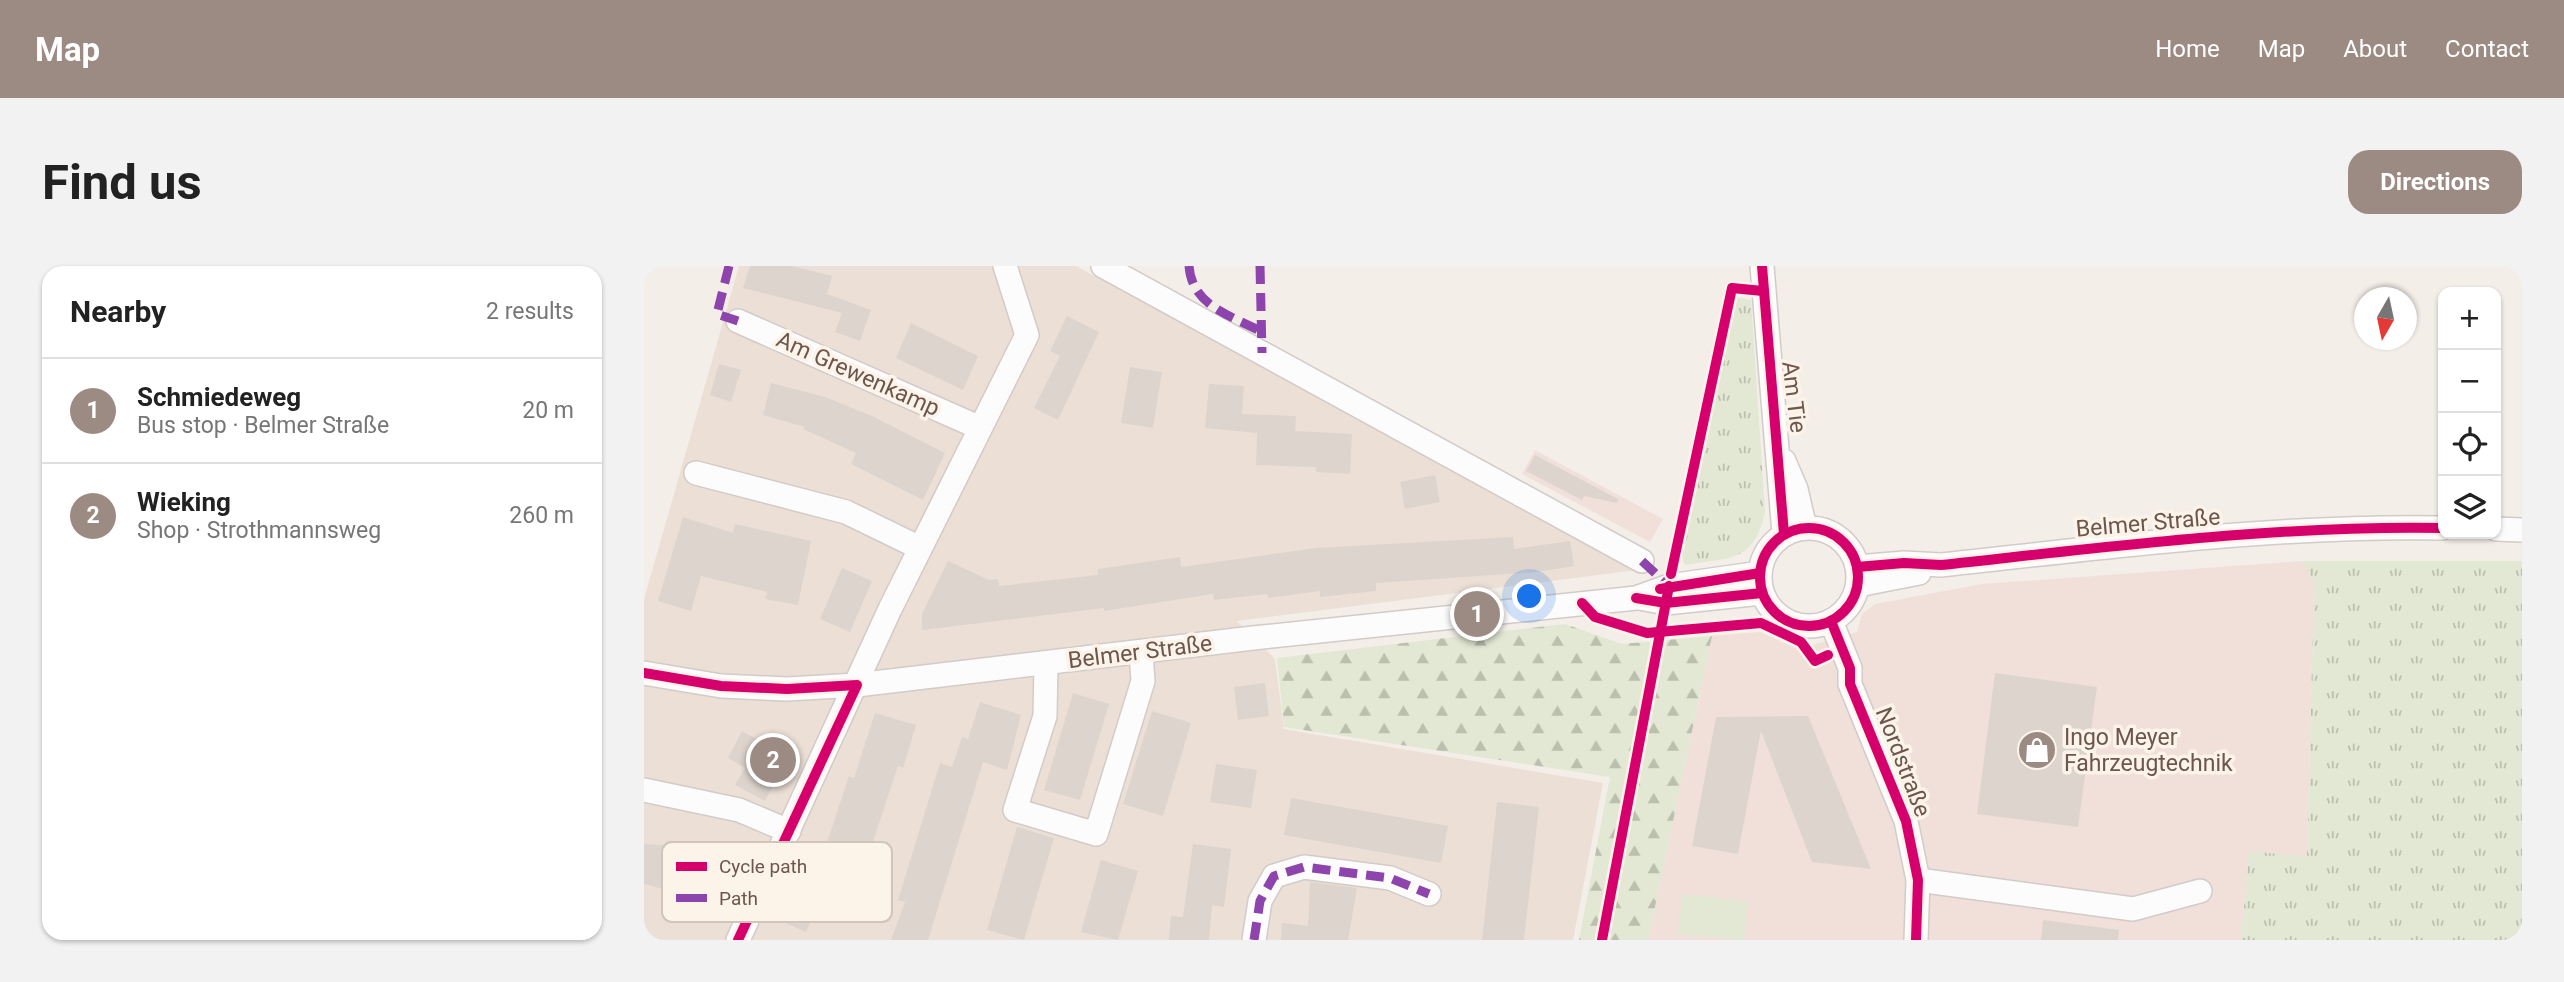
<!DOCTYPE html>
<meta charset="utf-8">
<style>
body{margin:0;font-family:Roboto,sans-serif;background:#f2f2f2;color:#222}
.controls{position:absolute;right:21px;top:21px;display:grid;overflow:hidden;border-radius:14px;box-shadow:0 2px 5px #0004}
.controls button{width:63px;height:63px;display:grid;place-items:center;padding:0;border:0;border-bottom:2px solid #e0e0e0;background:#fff;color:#222;font:35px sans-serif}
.compass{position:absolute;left:1710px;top:21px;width:63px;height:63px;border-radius:50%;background:#fff;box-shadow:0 2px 5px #0004;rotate:189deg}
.you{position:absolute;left:886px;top:331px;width:24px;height:24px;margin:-18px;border:5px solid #fff;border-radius:50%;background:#1a73e8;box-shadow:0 0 0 10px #1a73e833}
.badge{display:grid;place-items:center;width:46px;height:46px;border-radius:50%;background:#9c8b83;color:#fff;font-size:23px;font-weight:700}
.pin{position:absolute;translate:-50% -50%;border:4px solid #fff;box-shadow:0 2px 7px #0006}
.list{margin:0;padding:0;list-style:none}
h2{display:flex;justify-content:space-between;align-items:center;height:91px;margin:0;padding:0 28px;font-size:30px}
h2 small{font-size:23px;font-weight:400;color:#767676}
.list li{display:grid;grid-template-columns:46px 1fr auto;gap:21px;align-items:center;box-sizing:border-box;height:105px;padding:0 28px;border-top:2px solid #e0e0e0}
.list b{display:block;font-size:26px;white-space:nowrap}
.list p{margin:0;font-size:23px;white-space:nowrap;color:#767676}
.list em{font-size:23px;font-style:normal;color:#767676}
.icon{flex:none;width:38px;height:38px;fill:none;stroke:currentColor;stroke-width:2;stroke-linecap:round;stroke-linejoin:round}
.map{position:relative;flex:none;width:1878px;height:674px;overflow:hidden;border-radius:21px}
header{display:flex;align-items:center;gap:42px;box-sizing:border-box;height:98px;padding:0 35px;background:#9c8b83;color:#fff}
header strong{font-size:33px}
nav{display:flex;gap:38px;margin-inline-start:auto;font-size:24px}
.intro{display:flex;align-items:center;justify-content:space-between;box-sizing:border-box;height:168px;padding:0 42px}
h1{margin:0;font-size:49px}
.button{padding:18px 32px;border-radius:21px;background:#9c8b83;color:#fff;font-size:24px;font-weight:700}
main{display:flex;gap:42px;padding:0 42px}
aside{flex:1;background:#fff;border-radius:21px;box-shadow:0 2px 5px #0004}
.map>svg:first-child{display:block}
</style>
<header>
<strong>Map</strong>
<nav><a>Home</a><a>Map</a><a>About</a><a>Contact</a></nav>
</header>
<div class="intro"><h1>Find us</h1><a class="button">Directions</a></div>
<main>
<aside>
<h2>Nearby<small>2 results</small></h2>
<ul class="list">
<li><span class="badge">1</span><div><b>Schmiedeweg</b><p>Bus stop · Belmer Straße</p></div><em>20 m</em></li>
<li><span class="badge">2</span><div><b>Wieking</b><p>Shop · Strothmannsweg</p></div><em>260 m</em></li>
</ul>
</aside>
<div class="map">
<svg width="1878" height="674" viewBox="0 0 1878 674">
<defs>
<pattern id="grass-tufts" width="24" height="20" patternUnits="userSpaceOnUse" patternTransform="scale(1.75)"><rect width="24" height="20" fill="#e2e8d4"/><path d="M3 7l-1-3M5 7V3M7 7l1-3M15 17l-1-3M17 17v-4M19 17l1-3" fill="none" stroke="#bbbfae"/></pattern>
<pattern id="forest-firs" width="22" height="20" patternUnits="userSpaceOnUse" patternTransform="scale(1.75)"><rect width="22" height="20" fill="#e2e8d4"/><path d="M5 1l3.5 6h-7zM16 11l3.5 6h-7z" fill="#bbbfae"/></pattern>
</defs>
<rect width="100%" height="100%" fill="#f4eee8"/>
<path fill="#ece0d6" d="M 95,0 L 432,0 L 993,304 L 593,355 L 631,393 L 640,463 L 959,517 L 929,674 L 0,674 L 0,333 Z"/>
<g fill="#f1e0da">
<path d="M 891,184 L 1019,253 L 1006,276 L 878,208 Z"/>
<path d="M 1658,295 L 1670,317 L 1663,591 L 1605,586 L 1597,674 L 1004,674 L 1068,370 L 1116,366 L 1154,383 L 1213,366 L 1218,348 L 1231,338 L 1338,318 Z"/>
</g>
<g fill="url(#grass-tufts)">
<path d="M 1093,32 L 1107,34 L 1121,246 C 1110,297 1086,291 1041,299 L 1037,290 Z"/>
<path d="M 1658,295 L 1878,295 L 1878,674 L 1597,674 L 1605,585 L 1663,591 L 1670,317 Z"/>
</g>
<path fill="url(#forest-firs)" d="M 921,358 L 978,378 L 1068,370 L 1004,674 L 935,674 L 966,511 L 640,461 L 633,392 Z"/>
<path fill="#e2e8d4" d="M 1038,628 L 1104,635 L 1100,674 L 1034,668 Z"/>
<g fill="#ddd4ce">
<path d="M 106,0 L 148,0 L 188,10 L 183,28 L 227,44 L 216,75 L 191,66 L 198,47 L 99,22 Z"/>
<path d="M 423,50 L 455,66 L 414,154 L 390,142 L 416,90 L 406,85 Z"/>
<path d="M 267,57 L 334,90 L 319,124 L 252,92 Z"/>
<path d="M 75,98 L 97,104 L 87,136 L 66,129 Z"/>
<path d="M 486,101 L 518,106 L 509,162 L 477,157 Z"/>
<path d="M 127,117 L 181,131 L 228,150 L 301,187 L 279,234 L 207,198 L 212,187 L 159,163 L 161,161 L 119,149 Z"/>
<path d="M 565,118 L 600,120 L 598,148 L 652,150 L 651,165 L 708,168 L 706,208 L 672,206 L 672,201 L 612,199 L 613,167 L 561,162 Z"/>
<path d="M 891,189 L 974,233 L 973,237 L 940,230 L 938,234 L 882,205 Z"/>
<path d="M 791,209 L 796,236 L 761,243 L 756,216 Z"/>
<path d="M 39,251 L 89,267 L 91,258 L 167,275 L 154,339 L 121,333 L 123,326 L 57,310 L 47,345 L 14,335 Z"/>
<path d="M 869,271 L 870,283 L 926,275 L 930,300 L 893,306 L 732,317 L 732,325 L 676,331 L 676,325 L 624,332 L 623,328 L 570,334 L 569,328 L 460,345 L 460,342 L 278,364 L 278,348 L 304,295 L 345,314 L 354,313 L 355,320 L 454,309 L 454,303 L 536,291 L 537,301 L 672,282 Z"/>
<path d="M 198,302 L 228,315 L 206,366 L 176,353 Z"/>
<path d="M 1351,407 L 1453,421 L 1434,561 L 1333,548 Z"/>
<path d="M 621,417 L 625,450 L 594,454 L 590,421 Z"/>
<path d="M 429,427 L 465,438 L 436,534 L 400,524 Z"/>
<path d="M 336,436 L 377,449 L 363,504 L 339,496 L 284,674 L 247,674 L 261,636 L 254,634 L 296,497 L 308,501 L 318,471 L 324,473 Z"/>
<path d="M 508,445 L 547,457 L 519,550 L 479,538 Z"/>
<path d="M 231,447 L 272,459 L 259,502 L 254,500 L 214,621 L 173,607 L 205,510 L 210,512 Z"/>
<path d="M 1164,450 L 1227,603 L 1168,596 L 1117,465 L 1094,588 L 1048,580 L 1072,451 Z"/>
<path d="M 98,465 L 144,490 L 121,535 L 91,519 L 101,502 L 84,492 Z"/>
<path d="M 572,498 L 613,504 L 607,542 L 566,536 Z"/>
<path d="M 647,532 L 804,560 L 797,597 L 640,569 Z"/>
<path d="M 853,536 L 895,541 L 880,674 L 838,674 Z"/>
<path d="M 373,561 L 410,572 L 380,674 L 343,664 Z"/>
<path d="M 34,575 L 73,583 L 70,593 L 95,604 L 91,622 L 56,613 L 54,621 L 21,615 L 19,623 L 0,618 L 0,578 L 31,580 Z"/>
<path d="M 549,578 L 587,583 L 580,641 L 568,639 L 565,674 L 525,674 L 527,650 L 539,651 Z"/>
<path d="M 457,594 L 494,605 L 474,674 L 437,666 Z"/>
<path d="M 666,616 L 713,622 L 704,674 L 637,674 L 638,657 L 664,660 Z"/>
<path d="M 142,626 L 174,640 L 162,666 L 130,652 Z"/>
<path d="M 1399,654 L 1475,664 L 1474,674 L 1397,674 Z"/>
</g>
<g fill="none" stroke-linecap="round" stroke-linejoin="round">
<defs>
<g id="minor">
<path d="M 459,0 L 998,295"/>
<path d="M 1118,0 L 1140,268"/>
<path d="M 94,55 L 334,161"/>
<path d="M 1140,195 L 1152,223 L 1161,262"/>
<path d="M 52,207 L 202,246 L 276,282"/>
<circle cx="1165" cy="311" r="49"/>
<path d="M 1852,263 L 1878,264"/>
<path d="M 1213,301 L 1260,297 L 1297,299 C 1464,281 1631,259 1799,262"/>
<path d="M 1214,319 L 1275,307"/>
<path d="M 995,332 L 1022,337 L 1118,327"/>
<path d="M 1187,355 L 1206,402 L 1206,418 L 1262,555 L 1274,614 L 1272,674"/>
<path d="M 402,397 L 401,450 L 371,544 L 452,568 L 499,415 L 497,387"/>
<path d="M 0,407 L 77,420 L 143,423 L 213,419 L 609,372 L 992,332 L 1025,320 L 1116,307"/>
<path d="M 0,524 L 95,544 L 145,565"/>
<path d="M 1274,614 L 1489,643 L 1556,625"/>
<path d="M 94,674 L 246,343 L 383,69 L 361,0"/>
<path d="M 610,674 L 616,635 L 630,610 L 660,601 L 746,612 L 785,628"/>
</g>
</defs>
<use href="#minor" stroke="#d2cbc7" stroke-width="26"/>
<use href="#minor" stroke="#fdfcfc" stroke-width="23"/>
<g stroke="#8e44ad" stroke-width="9" stroke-dasharray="18 9" stroke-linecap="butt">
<path d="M 85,0 L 73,48 L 94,55"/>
<path d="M 545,0 C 548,40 586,49 618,66"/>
<path d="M 616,0 L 618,87"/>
<path d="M 998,295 L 1025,320 L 1024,325"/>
<path d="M 610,674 L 616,635 L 630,610 L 660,601 L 746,612 L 785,628"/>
</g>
<defs>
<g id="cycleway">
<path d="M 1118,0 L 1140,268"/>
<circle cx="1165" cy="311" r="49"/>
<path d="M 1213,301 L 1260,297 L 1297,299 C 1464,281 1631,259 1799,262"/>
<path d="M 1027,308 L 1088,22 L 1119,25"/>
<path d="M 1016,323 L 1116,307"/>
<path d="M 992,332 L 1022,337 L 1118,327"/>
<path d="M 938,337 L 951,351 L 1003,367 L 1117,357 L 1157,376 L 1171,395 L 1184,389"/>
<path d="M 1187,355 L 1206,402 L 1206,418 L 1262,555 L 1274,614 L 1272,674"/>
<path d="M 0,407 L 77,420 L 143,423 L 213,419 L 94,674"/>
<path d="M 958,674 L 1025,320"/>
</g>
</defs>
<use href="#cycleway" stroke="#fcf3e9" stroke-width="15"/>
<use href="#cycleway" stroke="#d6006c" stroke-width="10"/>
</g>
<defs>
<symbol id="shop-disc" viewBox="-11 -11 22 22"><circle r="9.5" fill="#9c8b83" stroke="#fcf3e9"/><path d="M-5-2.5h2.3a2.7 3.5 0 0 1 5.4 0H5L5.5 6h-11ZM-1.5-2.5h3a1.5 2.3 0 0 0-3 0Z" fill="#fff"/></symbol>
</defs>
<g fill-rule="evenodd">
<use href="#shop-disc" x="1371" y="462" width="44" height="44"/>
</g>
<g text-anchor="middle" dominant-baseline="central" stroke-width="7" stroke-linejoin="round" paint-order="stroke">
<g font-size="23" fill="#6d564d" stroke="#fcf3e9">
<text transform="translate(214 108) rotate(24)">Am Grewenkamp</text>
<text transform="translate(1150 131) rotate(83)">Am Tie</text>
<text transform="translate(1504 257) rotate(-5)">Belmer Straße</text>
<text transform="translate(496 386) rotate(-7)">Belmer Straße</text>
<text transform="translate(1259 496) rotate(69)">Nordstraße</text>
</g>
<g font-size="23" fill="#6d564d" stroke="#fcf3e9" text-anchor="start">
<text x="1420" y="471">Ingo Meyer<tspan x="1420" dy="26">Fahrzeugtechnik</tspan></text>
</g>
</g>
<rect x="18" y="576" width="230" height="80" rx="10" fill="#fcf3e9" stroke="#d1c4ba" stroke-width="2"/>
<rect x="32" y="596" width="31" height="9" fill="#d6006c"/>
<rect x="32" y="628" width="31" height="8" fill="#8e44ad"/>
<g font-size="19" fill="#6d564d">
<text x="75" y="607">Cycle path</text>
<text x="75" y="639">Path</text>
</g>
</svg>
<div class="controls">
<button>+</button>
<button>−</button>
<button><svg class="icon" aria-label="locate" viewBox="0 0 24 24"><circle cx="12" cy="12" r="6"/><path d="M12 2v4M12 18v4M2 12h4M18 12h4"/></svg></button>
<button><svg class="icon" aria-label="layers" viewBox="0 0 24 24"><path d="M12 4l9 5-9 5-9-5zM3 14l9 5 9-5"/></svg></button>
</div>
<svg class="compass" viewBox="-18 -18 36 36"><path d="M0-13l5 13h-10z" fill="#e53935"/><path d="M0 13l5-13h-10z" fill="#767676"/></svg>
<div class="you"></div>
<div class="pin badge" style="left:833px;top:348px">1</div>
<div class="pin badge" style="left:129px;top:494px">2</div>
</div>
</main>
